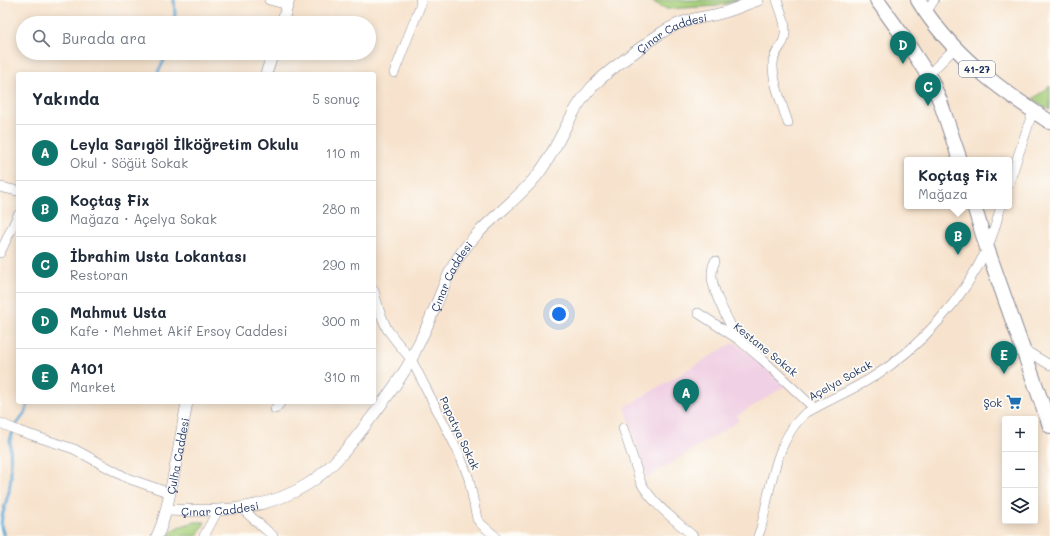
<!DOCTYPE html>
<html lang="tr">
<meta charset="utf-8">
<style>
body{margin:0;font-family:Mali,sans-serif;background:#f2f2f3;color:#1f2937}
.controls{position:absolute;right:12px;bottom:12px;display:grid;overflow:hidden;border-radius:4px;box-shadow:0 2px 10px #0003}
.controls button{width:36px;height:36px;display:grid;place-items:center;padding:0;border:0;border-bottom:1px solid #e0e1e3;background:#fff;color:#1f2937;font:20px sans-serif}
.you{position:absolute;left:559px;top:314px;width:14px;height:14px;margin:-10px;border:3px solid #fff;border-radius:50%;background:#1a73e8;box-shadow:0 0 0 6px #1a73e833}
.badge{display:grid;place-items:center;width:26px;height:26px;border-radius:50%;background:#0f766e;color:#fff;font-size:13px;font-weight:700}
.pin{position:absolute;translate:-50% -33px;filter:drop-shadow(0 1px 2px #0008)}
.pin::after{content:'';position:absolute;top:21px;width:14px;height:12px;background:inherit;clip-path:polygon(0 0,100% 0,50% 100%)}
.popup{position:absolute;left:904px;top:157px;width:108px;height:52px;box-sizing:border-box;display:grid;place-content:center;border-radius:4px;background:#fff;filter:drop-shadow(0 1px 3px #0005);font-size:13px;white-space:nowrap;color:#747a83}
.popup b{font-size:15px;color:#1f2937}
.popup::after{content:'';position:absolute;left:50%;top:100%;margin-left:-8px;border:8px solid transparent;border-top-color:#fff}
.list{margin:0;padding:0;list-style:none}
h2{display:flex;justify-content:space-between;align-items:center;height:52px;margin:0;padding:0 16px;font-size:17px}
h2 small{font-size:13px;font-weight:400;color:#747a83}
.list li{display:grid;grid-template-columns:26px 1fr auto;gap:12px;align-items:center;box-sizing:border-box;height:56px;padding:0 16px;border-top:1px solid #e0e1e3}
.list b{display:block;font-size:15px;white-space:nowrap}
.list p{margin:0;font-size:13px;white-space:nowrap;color:#747a83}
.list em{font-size:13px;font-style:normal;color:#747a83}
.icon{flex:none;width:22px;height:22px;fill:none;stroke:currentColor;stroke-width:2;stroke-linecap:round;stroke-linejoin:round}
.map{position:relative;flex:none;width:1050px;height:536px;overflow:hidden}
.search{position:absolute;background:#fff;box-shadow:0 2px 10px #0003;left:16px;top:16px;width:360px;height:44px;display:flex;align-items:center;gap:10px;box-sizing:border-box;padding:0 14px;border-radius:22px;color:#747a83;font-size:15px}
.panel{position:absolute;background:#fff;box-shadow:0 2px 10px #0003;left:16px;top:72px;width:360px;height:332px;border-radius:4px}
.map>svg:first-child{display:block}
</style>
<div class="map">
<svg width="1050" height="536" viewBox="0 0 1050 536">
<rect width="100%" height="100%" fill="#fdfcf7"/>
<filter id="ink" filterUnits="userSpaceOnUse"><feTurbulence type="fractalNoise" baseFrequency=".025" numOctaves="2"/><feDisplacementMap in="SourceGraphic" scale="8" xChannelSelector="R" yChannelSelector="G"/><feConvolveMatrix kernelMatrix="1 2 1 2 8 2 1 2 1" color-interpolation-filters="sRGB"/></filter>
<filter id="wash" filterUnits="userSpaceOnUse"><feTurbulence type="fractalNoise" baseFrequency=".012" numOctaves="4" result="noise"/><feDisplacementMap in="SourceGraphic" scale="16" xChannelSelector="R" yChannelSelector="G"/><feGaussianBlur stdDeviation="0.9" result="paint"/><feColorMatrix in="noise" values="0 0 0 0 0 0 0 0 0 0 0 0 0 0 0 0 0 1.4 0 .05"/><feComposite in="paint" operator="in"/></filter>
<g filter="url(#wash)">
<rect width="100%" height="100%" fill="#f7e3cd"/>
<path fill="#f0d0e4" d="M 734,342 L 754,357 L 785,386 L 737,416 L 739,421 L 647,478 L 625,407 Z"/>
<g fill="#a5cd78" stroke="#607e6b">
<path d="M 649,0 L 739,0 L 717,6 L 667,9 Z"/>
<path d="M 1050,86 L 1050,110 L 1033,99 Z"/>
<path d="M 195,522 L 205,522 L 197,536 L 167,536 L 178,527 Z"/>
</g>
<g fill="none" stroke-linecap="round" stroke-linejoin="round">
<g stroke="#61a7d7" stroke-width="3">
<path d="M 174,0 L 175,13 L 174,23"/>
<path d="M 157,74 L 168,53"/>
<path d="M 4,536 L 1,526 L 2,517 L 9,491 L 11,477 L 10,440 L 15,426 L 25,413 L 29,402"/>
</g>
</g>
</g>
<g filter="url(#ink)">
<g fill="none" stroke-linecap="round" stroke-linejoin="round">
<defs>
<g id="minor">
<path d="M 269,0 L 288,5"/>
<path d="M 777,0 C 781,12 789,29 783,42 C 779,49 773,55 773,64 C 772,80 783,107 788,123"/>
<path d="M 926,13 L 934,0"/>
<path d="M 394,73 L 422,1 L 420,0"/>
<path d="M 928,75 L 955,48"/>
<path d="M 1009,183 L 1033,111"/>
<path d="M 0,187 L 18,191"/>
<path d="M 0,253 L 18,215"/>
<path d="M 715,261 C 713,265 712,269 712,274 C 711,291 729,321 737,338"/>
<path d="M 374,291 L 379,310 L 387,329 L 396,341 L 411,359 L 459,453 L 469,479 L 477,519 L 481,524 L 495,536"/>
<path d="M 698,313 L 738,339 L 763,360 L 814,408"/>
<path d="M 1023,349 L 1050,365"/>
<path d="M 275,409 L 281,402"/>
<path d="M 0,423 L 19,431 L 74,449 L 127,478 L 170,493"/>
<path d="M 623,428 L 641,483 C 654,505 674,519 693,536"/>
<path d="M 241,508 L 273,536"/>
<path d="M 204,536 L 218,510"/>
<path d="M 758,536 L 761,528 C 770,491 775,439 806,413 C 828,400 851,391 873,377 C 920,348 963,299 987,249 C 993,236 997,220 1001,206"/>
</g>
<g id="tertiary">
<path d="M 282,23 L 289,0"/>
<path d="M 266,74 L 273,53"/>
<path id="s1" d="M 167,510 C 214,512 266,511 308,484 C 333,468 353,442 371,418 C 386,398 402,378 413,356 C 419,342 427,328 432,314 C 440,297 446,277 456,261 C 477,226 514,205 539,173 C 561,144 569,109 597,82 C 612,68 629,56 646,44 C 656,36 666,29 678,24 C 692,18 708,17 722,13 C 734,10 746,4 758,0"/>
<path id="s2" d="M 157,536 C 165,521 167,505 171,488 C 177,460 182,431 187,402"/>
</g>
<g id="primary">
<path d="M 877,0 L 902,35 L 931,80 L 940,101 L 960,160"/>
<path d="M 918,0 C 950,53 999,89 1050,122"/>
<path d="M 974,206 L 987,248 L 1050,426"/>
</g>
</defs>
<use href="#minor" stroke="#898996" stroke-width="10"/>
<use href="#tertiary" stroke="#898996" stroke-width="12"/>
<use href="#primary" stroke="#898996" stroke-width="16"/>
<use href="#minor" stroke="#fff" stroke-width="9"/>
<use href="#tertiary" stroke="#fff" stroke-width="11"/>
<use href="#primary" stroke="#fff" stroke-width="14"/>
</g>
</g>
<defs>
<symbol id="supermarket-bare" viewBox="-9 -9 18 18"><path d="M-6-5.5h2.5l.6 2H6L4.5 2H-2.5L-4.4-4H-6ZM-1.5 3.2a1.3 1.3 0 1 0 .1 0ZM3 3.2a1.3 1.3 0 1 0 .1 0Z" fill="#1f6fb2" stroke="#fdfcf7" stroke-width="2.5" paint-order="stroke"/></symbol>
</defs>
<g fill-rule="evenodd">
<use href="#supermarket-bare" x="1003" y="391" width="22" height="22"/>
</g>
<g text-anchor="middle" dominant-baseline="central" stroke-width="3.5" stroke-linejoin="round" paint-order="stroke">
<rect fill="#fdfcf7" stroke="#5f6c8c" stroke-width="1" x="959" y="61" width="36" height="16" rx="3"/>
<g font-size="10" font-weight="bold" fill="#1b2f5e">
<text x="977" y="69">41-27</text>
</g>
<g font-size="11" fill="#1b2f5e" stroke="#fdfcf7">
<text stroke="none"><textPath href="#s1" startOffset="737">Çınar Caddesi</textPath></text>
<text stroke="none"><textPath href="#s1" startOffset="401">Çınar Caddesi</textPath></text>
<text transform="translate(766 349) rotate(39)">Kestane Sokak</text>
<text transform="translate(840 380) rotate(-29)">Açelya Sokak</text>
<text transform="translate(460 433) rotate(65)">Papatya Sokak</text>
<text stroke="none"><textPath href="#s2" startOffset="83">Çulha Caddesi</textPath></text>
<text stroke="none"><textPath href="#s1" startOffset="53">Çınar Caddesi</textPath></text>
</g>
<g font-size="11" fill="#1b2f5e" stroke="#fdfcf7" text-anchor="end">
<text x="1002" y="402">Şok</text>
</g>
</g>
</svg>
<div class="controls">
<button>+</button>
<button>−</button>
<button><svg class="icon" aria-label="layers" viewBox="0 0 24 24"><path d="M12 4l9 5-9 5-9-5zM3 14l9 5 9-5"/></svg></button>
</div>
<div class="you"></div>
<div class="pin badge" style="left:686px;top:412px">A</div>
<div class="pin badge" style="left:958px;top:255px">B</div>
<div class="popup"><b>Koçtaş Fix</b>Mağaza</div>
<div class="pin badge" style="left:928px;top:106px">C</div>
<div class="pin badge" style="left:903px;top:64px">D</div>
<div class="pin badge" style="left:1004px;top:374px">E</div>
<div class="search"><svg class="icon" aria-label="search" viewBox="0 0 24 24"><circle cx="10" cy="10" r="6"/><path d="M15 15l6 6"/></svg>Burada ara</div>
<section class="panel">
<h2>Yakında<small>5 sonuç</small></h2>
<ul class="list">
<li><span class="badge">A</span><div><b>Leyla Sarıgöl İlköğretim Okulu</b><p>Okul · Söğüt Sokak</p></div><em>110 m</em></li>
<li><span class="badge">B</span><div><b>Koçtaş Fix</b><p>Mağaza · Açelya Sokak</p></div><em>280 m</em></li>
<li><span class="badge">C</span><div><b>İbrahim Usta Lokantası</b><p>Restoran</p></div><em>290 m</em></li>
<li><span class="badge">D</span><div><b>Mahmut Usta</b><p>Kafe · Mehmet Akif Ersoy Caddesi</p></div><em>300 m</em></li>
<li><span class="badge">E</span><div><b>A101</b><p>Market</p></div><em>310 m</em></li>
</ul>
</section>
</div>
